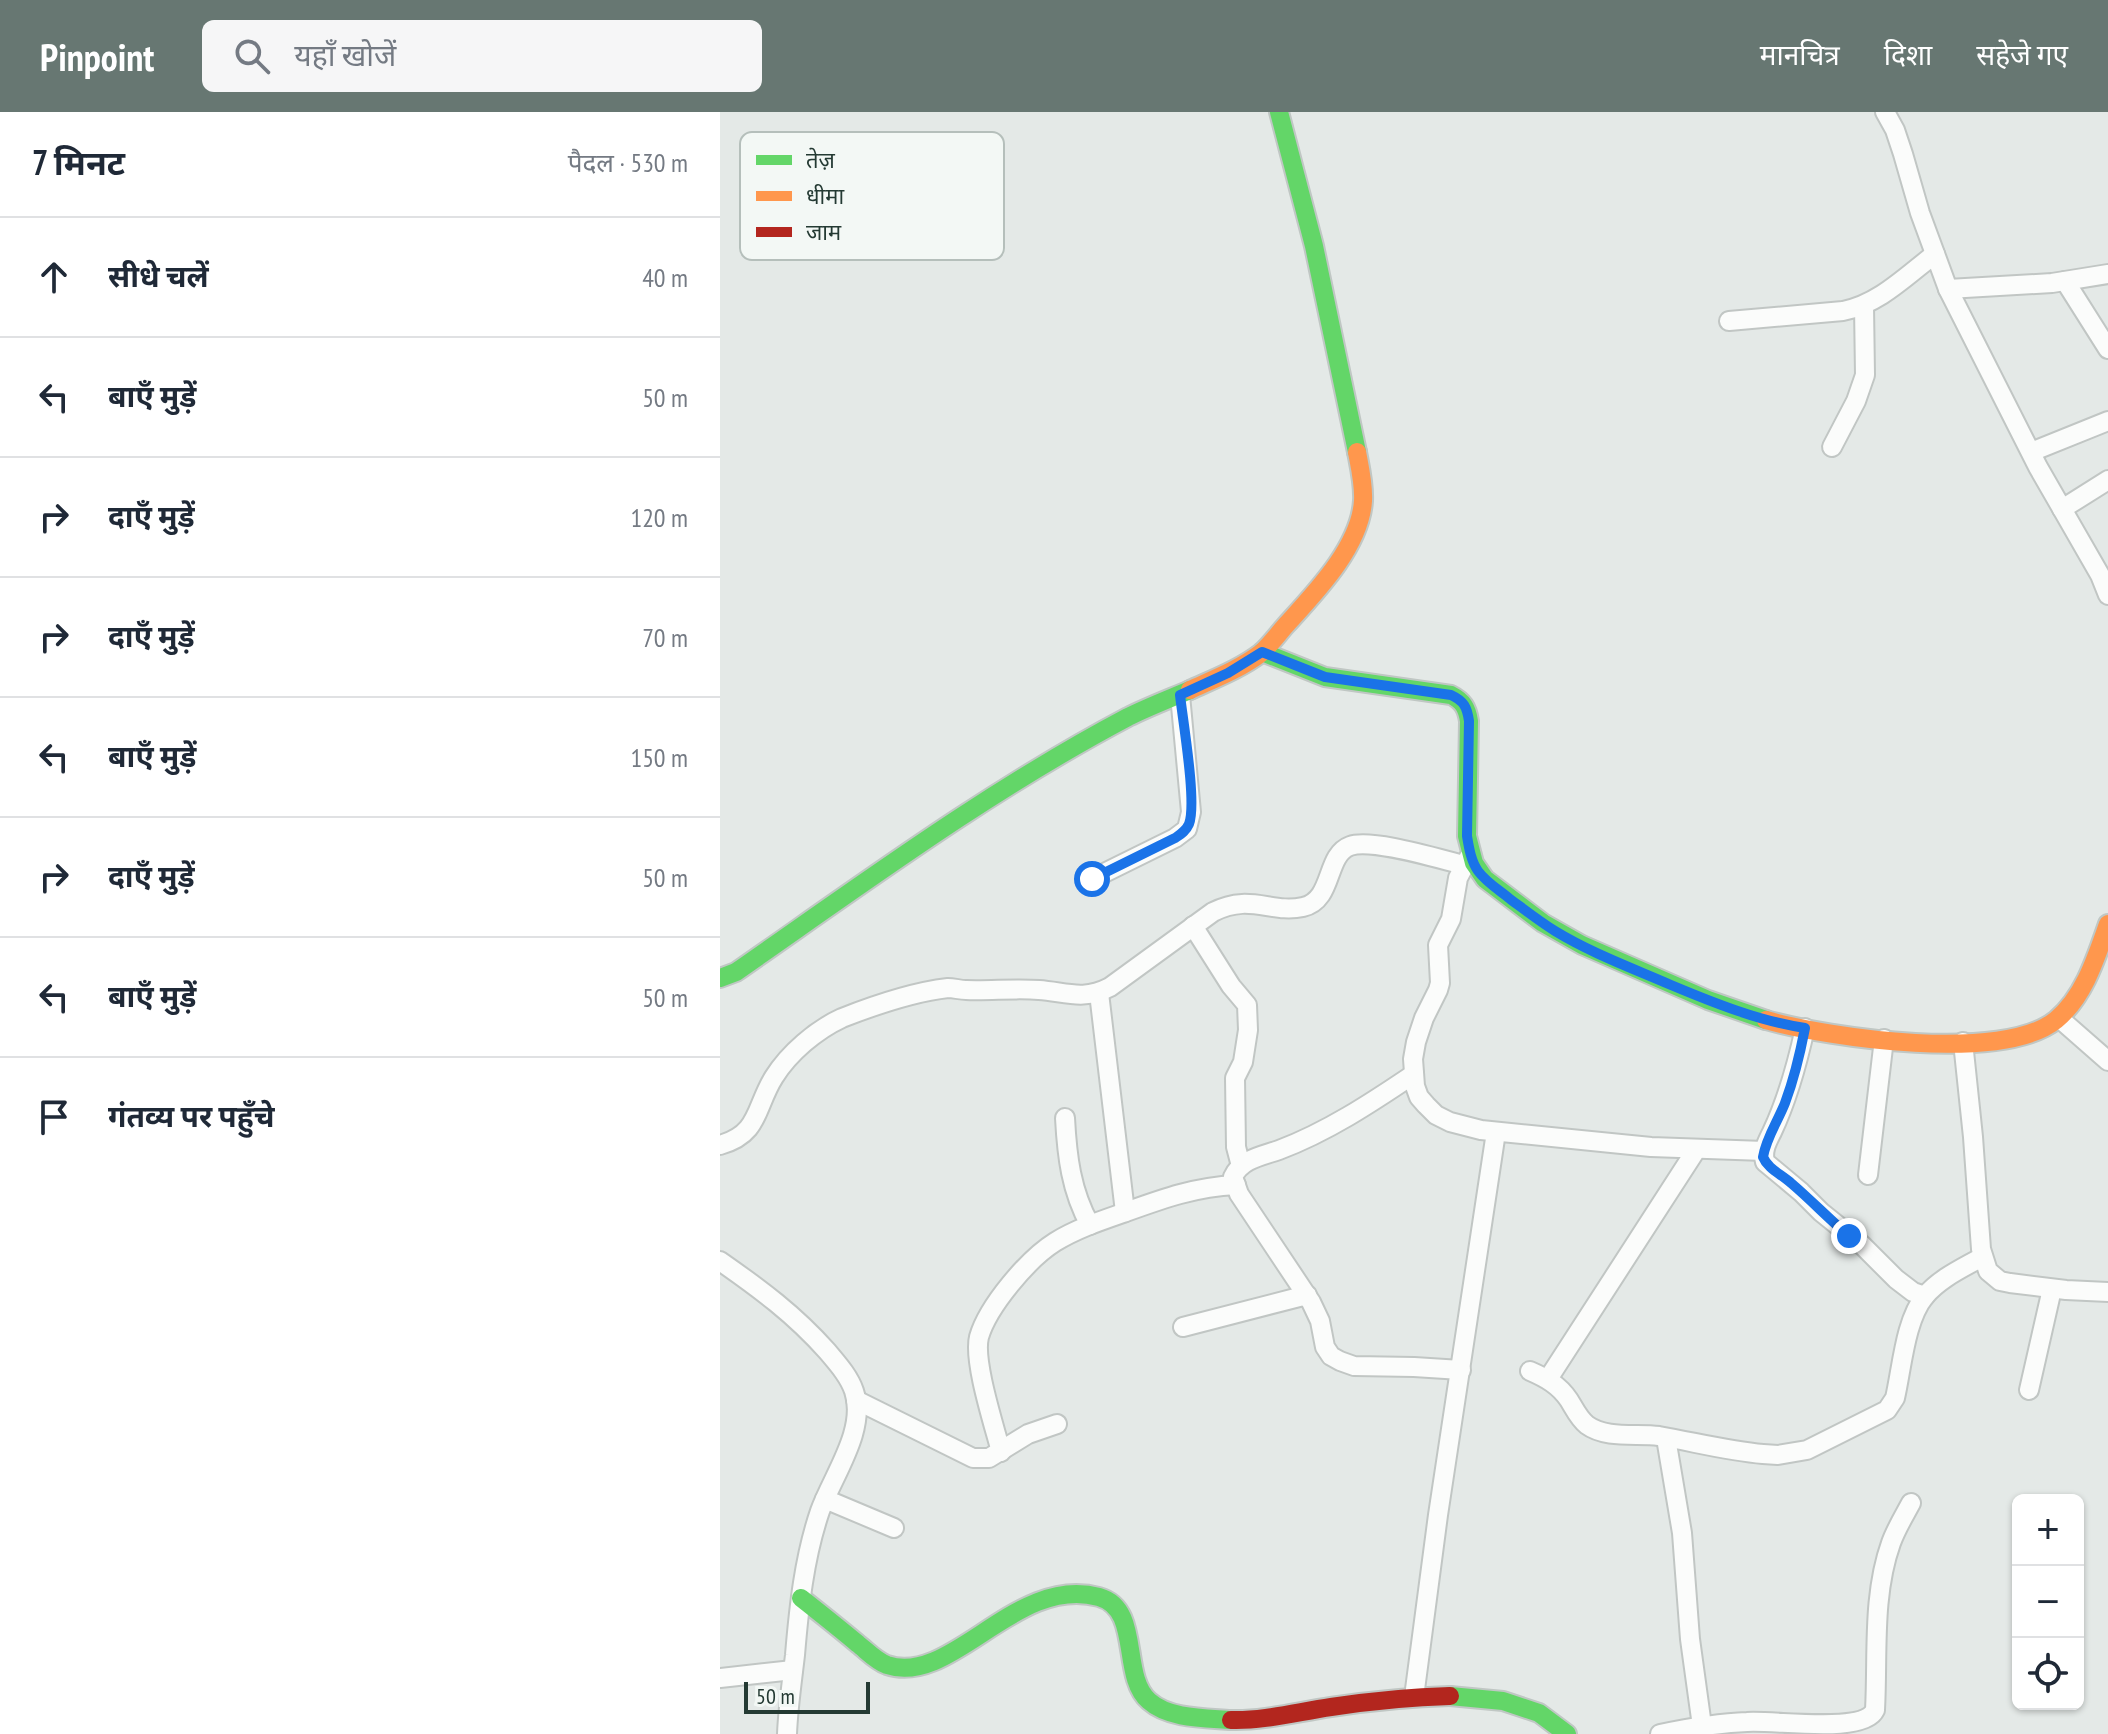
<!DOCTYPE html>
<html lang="hi">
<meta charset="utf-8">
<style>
body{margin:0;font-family:"PT Sans Narrow","Noto Sans Devanagari",sans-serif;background:#f6f6f7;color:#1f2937}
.controls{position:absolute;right:24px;bottom:24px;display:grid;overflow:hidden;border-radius:12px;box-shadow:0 2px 6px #0004}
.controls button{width:72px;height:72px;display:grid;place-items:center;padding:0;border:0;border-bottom:2px solid #e0e1e3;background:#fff;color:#1f2937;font:40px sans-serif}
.scale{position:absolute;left:24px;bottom:20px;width:126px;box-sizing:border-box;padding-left:8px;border:4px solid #243a33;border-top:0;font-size:22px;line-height:28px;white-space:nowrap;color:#243a33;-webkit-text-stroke:6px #f3f8f5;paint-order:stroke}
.stop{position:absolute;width:24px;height:24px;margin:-18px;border:6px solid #1a73e8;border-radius:50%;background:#fff}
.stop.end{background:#1a73e8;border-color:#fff;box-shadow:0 2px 8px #0008}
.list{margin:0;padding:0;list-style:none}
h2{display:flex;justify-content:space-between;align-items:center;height:104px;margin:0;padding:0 32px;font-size:34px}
h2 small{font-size:26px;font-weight:400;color:#747a83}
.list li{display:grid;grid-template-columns:52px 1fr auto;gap:24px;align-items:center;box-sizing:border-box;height:120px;padding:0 32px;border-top:2px solid #e0e1e3}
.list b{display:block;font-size:30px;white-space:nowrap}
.list em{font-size:26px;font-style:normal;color:#747a83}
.icon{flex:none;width:44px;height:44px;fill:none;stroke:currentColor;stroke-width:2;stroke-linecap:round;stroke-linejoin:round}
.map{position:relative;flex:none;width:1388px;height:1622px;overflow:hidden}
header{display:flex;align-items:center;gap:48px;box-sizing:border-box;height:112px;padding:0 40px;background:#677772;color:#fff}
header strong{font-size:38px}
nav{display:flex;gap:44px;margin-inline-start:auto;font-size:28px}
.search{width:560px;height:72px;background:#f6f6f7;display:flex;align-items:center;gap:20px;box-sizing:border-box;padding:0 28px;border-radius:12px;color:#747a83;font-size:30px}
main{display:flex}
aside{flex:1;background:#fff}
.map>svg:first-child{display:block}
</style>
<header>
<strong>Pinpoint</strong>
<div class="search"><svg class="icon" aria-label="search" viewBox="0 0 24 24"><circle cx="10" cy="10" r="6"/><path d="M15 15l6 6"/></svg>यहाँ खोजें</div>
<nav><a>मानचित्र</a><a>दिशा</a><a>सहेजे गए</a></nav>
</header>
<main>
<aside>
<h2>7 मिनट<small>पैदल · 530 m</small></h2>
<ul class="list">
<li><svg class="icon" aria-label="ahead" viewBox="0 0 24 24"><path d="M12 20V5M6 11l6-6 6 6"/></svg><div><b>सीधे चलें</b></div><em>40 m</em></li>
<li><svg class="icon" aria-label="left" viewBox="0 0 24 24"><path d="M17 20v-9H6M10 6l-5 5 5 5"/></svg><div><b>बाएँ मुड़ें</b></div><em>50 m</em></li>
<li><svg class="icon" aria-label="right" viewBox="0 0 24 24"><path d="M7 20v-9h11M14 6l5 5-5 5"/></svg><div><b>दाएँ मुड़ें</b></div><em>120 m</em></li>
<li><svg class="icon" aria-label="right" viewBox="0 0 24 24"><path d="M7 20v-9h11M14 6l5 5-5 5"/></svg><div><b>दाएँ मुड़ें</b></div><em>70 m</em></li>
<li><svg class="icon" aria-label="left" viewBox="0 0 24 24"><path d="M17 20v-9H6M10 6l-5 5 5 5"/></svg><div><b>बाएँ मुड़ें</b></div><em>150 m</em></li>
<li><svg class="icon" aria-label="right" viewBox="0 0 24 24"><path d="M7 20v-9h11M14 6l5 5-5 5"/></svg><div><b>दाएँ मुड़ें</b></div><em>50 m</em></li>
<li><svg class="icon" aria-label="left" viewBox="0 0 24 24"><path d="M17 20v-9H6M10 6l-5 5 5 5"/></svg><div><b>बाएँ मुड़ें</b></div><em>50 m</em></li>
<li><svg class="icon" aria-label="arrive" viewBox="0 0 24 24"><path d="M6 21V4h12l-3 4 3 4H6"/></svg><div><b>गंतव्य पर पहुँचे</b></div></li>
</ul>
</aside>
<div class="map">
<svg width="1388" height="1622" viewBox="0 0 1388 1622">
<rect width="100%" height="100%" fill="#e4e9e7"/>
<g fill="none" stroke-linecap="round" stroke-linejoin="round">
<defs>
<g id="street">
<path d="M 1165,0 L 1175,18 L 1183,42 L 1200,101 L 1228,177 L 1318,355 L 1380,463 L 1388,483"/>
<path d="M 1345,169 L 1388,237"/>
<path d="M 1228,177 L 1332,171 L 1388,162"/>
<path d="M 1009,209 L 1123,199 C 1159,192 1186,164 1215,142"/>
<path d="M 1112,335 L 1136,289 L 1145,263 L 1144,194"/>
<path d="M 1311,340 L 1388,309"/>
<path d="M 1342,397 L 1388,368"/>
<path d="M 749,745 L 738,766 L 731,807 L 718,833 L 720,871 L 718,878 L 704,906 L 696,930 L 693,947 L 695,974 L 699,985 L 706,993 L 716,1003 L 730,1010 L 761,1018 L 931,1035 L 1044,1039"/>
<path d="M 372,767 L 455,726 L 467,717 L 471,700 L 460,583"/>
<path d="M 473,814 L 511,874 L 527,893 L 528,918 L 523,950 L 515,966 L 516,1035 L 521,1054"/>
<path d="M 379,881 L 405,1100"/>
<path d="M 1339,906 L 1388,949"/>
<path d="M 1085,916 C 1077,953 1068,986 1052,1020 C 1047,1030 1042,1039 1045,1050 L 1081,1080 L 1101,1100 L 1142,1133 L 1176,1167 L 1193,1180 L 1205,1184"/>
<path d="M 1243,930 L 1253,1025 L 1261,1137 L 1268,1159 L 1280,1169 L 1290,1171 L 1346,1178 L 1388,1180"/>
<path d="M 694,962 C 651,991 607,1020 559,1038 C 542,1044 521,1047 513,1065 L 519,1082 L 591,1190 L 600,1209 L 605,1235 L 611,1244 L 620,1249 L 634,1254 L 694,1255 L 741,1258"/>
<path d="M 345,1006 C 347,1044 351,1079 370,1113"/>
<path d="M 0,1033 C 40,1022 35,995 54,965 C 69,941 96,918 122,906 C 155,893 193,880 228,876 C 234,876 240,878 246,878 C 270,879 295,876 319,878 C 346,880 363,889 390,875 L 493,800 C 530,781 551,802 583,795 C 614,788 605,743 630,734 C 651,726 719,747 744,753"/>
<path d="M 1148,1063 L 1164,927"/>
<path d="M 0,1149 C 40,1177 74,1202 107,1239 C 117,1251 129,1264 134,1279 C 147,1318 113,1363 100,1399 C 84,1446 79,1495 75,1543 C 72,1569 68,1596 67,1622"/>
<path d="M 463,1215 L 587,1183"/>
<path d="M 810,1259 C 826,1266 839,1273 849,1288 C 854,1296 859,1307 867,1313 C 886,1327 917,1321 939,1324 C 974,1330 1008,1339 1043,1342 L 1058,1343 L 1087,1338 L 1167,1298 L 1175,1286 C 1182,1256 1185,1208 1205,1184 C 1220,1166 1243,1156 1262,1145"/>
<path d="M 828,1267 L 976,1038"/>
<path d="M 1309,1278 L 1332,1177"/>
<path d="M 136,1288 L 253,1346 L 269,1346 L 308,1322 L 337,1312"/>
<path d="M 946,1326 L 962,1421 L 970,1527 L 982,1614"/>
<path d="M 281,1340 C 274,1313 253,1249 259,1225 C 268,1194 308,1147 335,1130 C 356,1117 380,1109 403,1101 C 442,1087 474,1075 516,1073"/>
<path d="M 105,1387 L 174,1416"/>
<path d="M 0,1566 L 73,1558"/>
<path d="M 694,1585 L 718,1403 L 776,1020"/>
<path d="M 940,1622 C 969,1616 998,1611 1027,1610 C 1058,1608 1144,1622 1155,1598 C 1158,1543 1152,1484 1171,1431 C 1176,1417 1184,1404 1191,1391"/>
</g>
<g id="fast">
<path d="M 559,0 L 594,134 L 637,340"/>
<path d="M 542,540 L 605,565 L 731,583 C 743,589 747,596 749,609 L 747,724 L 754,751 L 765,767 L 823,811 L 862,833 L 988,888 L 1046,908"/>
<path d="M 0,866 L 16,860 C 144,771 270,678 408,605 C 428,595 449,587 470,578"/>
<path d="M 81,1486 C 100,1501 119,1516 138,1532 C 147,1539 156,1549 167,1553 C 232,1575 296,1462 379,1485 C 422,1497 400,1564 429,1589 C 449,1607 485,1606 511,1608"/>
<path d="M 730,1584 L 783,1589 L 819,1601 L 847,1622"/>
</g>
<g id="slow">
<path d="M 470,578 C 494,567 520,557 541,541 C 550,533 558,522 566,513 C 595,481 640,435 643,389 C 644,373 640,356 637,340"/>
<path d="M 1046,908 C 1110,926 1283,951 1336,908 C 1364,885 1376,846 1388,812"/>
</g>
<path id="jam" d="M 511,1608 C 544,1609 577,1600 611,1595 C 651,1589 690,1585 730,1584"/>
</defs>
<use href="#street" stroke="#c1c6c4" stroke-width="22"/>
<use href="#fast" stroke="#c0c7c4" stroke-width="22"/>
<use href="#slow" stroke="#c0c7c4" stroke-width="22"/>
<use href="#jam" stroke="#c0c7c4" stroke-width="22"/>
<use href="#street" stroke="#fbfcfb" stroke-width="18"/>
<use href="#fast" stroke="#63d668" stroke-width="18"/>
<use href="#slow" stroke="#ff974d" stroke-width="18"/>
<use href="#jam" stroke="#b3261e" stroke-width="18"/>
</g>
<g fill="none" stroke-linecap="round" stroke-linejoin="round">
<path stroke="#1a73e8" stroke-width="10" d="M 372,767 L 455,726 C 461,722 466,719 469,712 C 477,691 463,610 460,583 L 508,561 L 542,540 L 605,565 L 731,583 C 744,589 747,595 749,609 L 747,724 C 749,736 751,749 758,759 C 766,770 779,778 790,787 C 805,798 819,809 835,819 C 871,841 912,856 951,873 C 994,891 1039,909 1085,916 C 1080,942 1074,967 1065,991 C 1058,1009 1046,1026 1043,1045 C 1048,1057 1061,1062 1071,1071 C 1091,1088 1109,1107 1129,1124"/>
</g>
<rect x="20" y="20" width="264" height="128" rx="12" fill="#f3f8f5" stroke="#b5bfbb" stroke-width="2"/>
<rect x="36" y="43" width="36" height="10" fill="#63d668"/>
<rect x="36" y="79" width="36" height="10" fill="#ff974d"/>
<rect x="36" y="115" width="36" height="10" fill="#b3261e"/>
<g font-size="22" fill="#243a33">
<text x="86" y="56">तेज़</text>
<text x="86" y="92">धीमा</text>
<text x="86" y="128">जाम</text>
</g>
</svg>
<div class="controls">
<button>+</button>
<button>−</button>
<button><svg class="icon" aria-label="locate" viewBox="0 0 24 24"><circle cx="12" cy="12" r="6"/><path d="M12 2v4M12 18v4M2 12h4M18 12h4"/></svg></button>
</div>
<div class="scale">50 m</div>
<div class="stop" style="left:372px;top:767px"></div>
<div class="stop end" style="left:1129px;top:1124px"></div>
</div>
</main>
